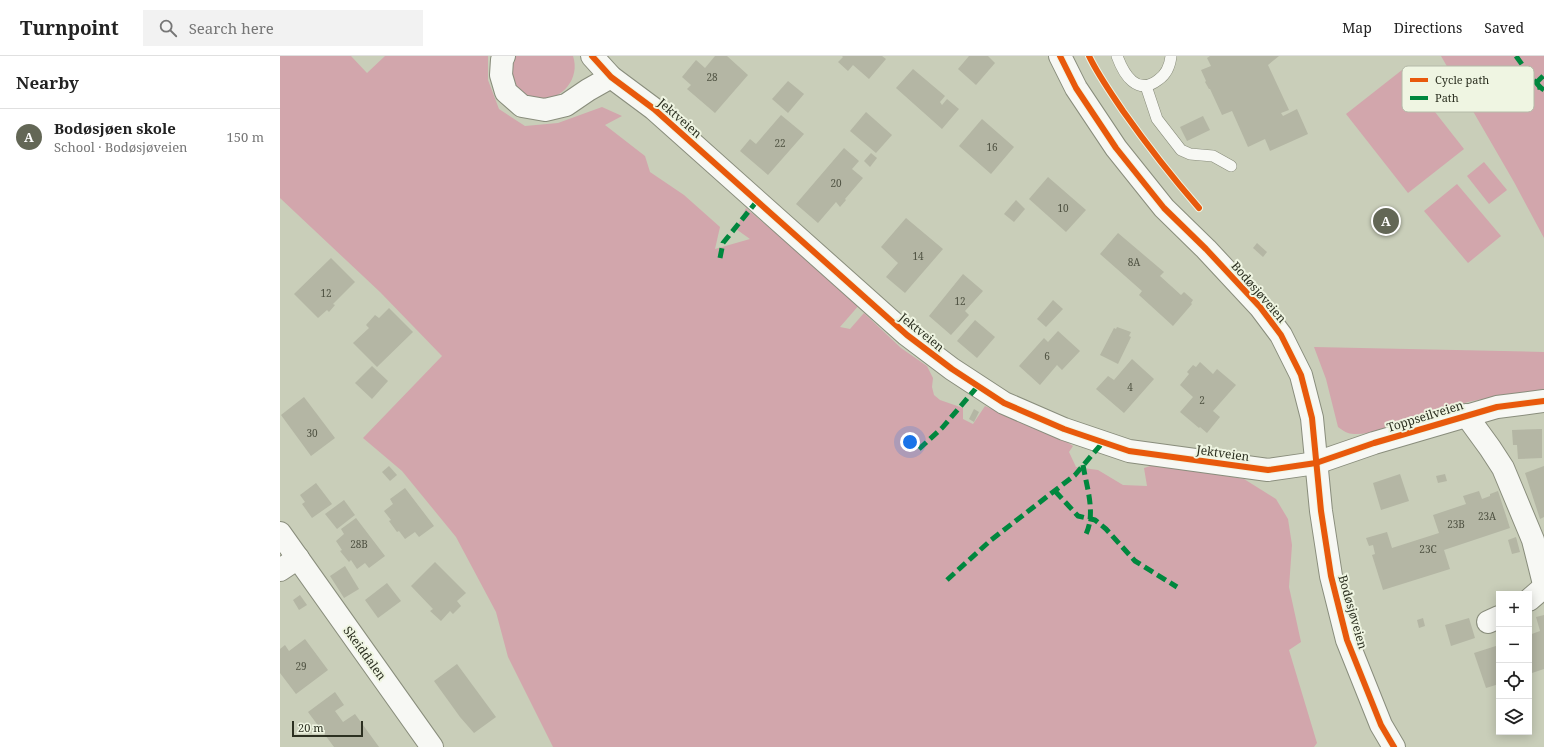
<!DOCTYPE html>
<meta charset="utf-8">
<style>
body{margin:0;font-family:"Noto Serif",serif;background:#f2f2f2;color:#222}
.controls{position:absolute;right:12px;bottom:12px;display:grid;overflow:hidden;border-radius:0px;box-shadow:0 2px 10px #0003}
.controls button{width:36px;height:36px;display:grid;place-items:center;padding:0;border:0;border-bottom:1px solid #e0e0e0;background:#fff;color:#222;font:20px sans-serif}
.scale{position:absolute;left:12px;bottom:10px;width:71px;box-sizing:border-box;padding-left:4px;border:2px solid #2c3021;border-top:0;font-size:11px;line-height:14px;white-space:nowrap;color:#2c3021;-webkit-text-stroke:3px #eff5e2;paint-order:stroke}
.you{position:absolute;left:630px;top:386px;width:14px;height:14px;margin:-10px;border:3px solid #fff;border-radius:50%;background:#1a73e8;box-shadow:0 0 0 6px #1a73e833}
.badge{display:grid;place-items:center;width:26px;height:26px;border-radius:50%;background:#636756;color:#fff;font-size:13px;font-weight:700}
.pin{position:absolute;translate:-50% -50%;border:2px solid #fff;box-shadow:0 1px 4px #0006}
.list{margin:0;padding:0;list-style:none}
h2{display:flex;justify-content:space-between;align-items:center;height:52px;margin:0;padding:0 16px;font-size:17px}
h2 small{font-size:13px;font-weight:400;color:#767676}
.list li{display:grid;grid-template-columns:26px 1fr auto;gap:12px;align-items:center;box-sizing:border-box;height:56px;padding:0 16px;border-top:1px solid #e0e0e0}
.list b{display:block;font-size:15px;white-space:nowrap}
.list p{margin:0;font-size:13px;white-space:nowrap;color:#767676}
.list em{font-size:13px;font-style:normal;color:#767676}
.icon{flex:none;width:22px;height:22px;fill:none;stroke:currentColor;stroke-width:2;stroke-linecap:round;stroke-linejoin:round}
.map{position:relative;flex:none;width:1264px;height:691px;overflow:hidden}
header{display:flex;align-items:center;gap:24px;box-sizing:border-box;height:56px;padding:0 20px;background:#fff;border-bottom:1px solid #e0e0e0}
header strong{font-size:19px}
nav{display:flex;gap:22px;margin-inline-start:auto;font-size:14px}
.search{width:280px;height:36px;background:#f2f2f2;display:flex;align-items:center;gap:10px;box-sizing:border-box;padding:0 14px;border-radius:0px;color:#767676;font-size:15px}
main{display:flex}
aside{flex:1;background:#fff}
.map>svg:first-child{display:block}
</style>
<header>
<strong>Turnpoint</strong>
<div class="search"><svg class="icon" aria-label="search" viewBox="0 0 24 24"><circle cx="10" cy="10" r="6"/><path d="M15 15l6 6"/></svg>Search here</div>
<nav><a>Map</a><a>Directions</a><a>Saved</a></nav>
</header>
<main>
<aside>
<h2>Nearby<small></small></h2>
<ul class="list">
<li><span class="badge">A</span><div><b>Bodøsjøen skole</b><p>School · Bodøsjøveien</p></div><em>150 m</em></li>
</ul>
</aside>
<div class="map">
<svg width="1264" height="691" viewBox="0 0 1264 691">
<rect width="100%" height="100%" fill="#c9ceb9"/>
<g fill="#d2a6ac">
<path d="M 0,0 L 71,0 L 87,17 L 105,0 L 208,0 L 208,24 L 219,53 L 245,70 L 278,67 L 322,51 L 342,60 L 325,69 L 365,100 L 370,116 L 404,139 L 440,171 L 435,193 L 470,183 L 456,173 L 466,152 L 580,248 L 560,271 L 570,273 L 584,257 L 621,292 L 647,310 L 653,322 L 652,331 L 654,339 L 660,344 L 683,352 L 683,363 L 693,368 L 705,350 L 784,384 L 793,390 L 789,396 L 796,411 L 818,414 L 843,429 L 867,430 L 864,412 L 877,408 L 964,423 L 996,443 L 1008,463 L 1012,489 L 1009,531 L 1021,586 L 1009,594 L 1037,687 L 1034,691 L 273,691 L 228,601 L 216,556 L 176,481 L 122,415 L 83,382 L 162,300 L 100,236 L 0,142 Z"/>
<path d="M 233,0 L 293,0 C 302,27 274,52 247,41 C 242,38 237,32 233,28 L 230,7 Z"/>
<path d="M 1161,0 L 1264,0 L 1264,182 L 1234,126 Z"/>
<path d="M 1122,14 L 1184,93 L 1128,137 L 1066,58 Z"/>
<path d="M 1204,106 L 1227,134 L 1209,148 L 1187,120 Z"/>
<path d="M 1177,128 L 1221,180 L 1188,207 L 1144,155 Z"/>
<path d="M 1034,291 L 1264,296 L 1264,337 C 1239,338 1213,340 1188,346 C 1162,353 1091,384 1068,377 C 1065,376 1061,373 1058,371 L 1046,323 Z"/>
</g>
<g fill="#b4b6a4">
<path d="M 435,0 L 447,0 L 468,19 L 435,57 L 407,33 L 411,29 L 402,21 L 416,4 L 425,12 Z"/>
<path d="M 562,0 L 602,0 L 606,3 L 589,23 L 573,9 L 568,15 L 558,6 L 563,1 Z"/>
<path d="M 689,0 L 708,0 L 715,7 L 696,29 L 678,13 Z"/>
<path d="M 930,0 L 999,0 L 988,9 L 1009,54 L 1001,57 L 1003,60 L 1017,53 L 1028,78 L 990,95 L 985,83 L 968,91 L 952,55 L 942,59 L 930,33 L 929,33 L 925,26 L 926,25 L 921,14 L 931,10 L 927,2 Z"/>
<path d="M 633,13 L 665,40 L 660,46 L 662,49 L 667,43 L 679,53 L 662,73 L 616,32 Z"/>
<path d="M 508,25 L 524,38 L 508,57 L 492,43 Z"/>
<path d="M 586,56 L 612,79 L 596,97 L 570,75 Z"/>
<path d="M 501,59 L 524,78 L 488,119 L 460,95 L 470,83 L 476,88 Z"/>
<path d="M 923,60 L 930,74 L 907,85 L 900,71 Z"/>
<path d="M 702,63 L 734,91 L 711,118 L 679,90 Z"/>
<path d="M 564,92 L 579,105 L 572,113 L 583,122 L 565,143 L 566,144 L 560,151 L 556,146 L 538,167 L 516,148 Z"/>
<path d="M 591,97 L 597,102 L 590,111 L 584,105 Z"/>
<path d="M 768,121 L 806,154 L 786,176 L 749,143 Z"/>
<path d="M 736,144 L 745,153 L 734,166 L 724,158 Z"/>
<path d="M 626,162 L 663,193 L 625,237 L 606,221 L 618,207 L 601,191 Z"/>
<path d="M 838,177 L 884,216 L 880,220 L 901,239 L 904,236 L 913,244 L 911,247 L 912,248 L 893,270 L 859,239 L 862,235 L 820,198 Z"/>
<path d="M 977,187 L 987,196 L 983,201 L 973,192 Z"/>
<path d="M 51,202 L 75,226 L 53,248 L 55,249 L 49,256 L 47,254 L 38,262 L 14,238 Z"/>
<path d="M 683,218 L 703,235 L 685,255 L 689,259 L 671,279 L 649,260 Z"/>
<path d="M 773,244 L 783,253 L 766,271 L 757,263 Z"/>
<path d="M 109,252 L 133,276 L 97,311 L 73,287 L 89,272 L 86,269 L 95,259 L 99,262 Z"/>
<path d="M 695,264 L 715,281 L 697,302 L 677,285 Z"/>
<path d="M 837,271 L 851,276 L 849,280 L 851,281 L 838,308 L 820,299 L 834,272 L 836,273 Z"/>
<path d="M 778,275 L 800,295 L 782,314 L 777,309 L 760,329 L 739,310 L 764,282 L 768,286 Z"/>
<path d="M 852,303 L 874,323 L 844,357 L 816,333 L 828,320 L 834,324 Z"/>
<path d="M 920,306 L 933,318 L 937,313 L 956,329 L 933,355 L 940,361 L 927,377 L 920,371 L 919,372 L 900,356 L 913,341 L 900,329 L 909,318 L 907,316 L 913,309 L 916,311 Z"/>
<path d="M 92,310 L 108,325 L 92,343 L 75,327 Z"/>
<path d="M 24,341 L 55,382 L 31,400 L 1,359 Z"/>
<path d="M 694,353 L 699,356 L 694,366 L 689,363 Z"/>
<path d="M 1262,373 L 1262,402 L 1238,403 L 1237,389 L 1233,389 L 1232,374 Z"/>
<path d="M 109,410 L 117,419 L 110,425 L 102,416 Z"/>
<path d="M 1264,410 L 1264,461 L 1260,463 L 1245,417 Z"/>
<path d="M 1120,418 L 1129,445 L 1101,454 L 1093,427 Z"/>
<path d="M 1165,418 L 1167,425 L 1158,427 L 1156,420 Z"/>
<path d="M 36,427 L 52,448 L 32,462 L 22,448 L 25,446 L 20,439 Z"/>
<path d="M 125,432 L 154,470 L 139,481 L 135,476 L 125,483 L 119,475 L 117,476 L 109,465 L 111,464 L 104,455 L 113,448 L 110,443 Z"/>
<path d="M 1199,435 L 1202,443 L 1210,440 L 1210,438 L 1218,435 L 1230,472 L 1164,494 L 1170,513 L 1103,534 L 1092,499 L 1095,498 L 1093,489 L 1089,490 L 1086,482 L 1107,476 L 1112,492 L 1159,477 L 1153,459 L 1186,448 L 1183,440 Z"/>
<path d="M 64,444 L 75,459 L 57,473 L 45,458 Z"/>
<path d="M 76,462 L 105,500 L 89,512 L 85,507 L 77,513 L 71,504 L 69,506 L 60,495 L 62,494 L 56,485 L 64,478 L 61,473 Z"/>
<path d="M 1236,481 L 1240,496 L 1232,498 L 1228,484 Z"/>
<path d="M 155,506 L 186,537 L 177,545 L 181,550 L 173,558 L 170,555 L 161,565 L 150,555 L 153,553 L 131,530 Z"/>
<path d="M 65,510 L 79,533 L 64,542 L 50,520 Z"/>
<path d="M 107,527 L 121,545 L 98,562 L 85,544 Z"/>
<path d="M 20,539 L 27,549 L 19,554 L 13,544 Z"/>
<path d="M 1264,559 L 1264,613 L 1249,618 L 1249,579 L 1260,575 L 1256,561 Z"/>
<path d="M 1143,562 L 1145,570 L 1139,572 L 1137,564 Z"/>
<path d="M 1189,562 L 1195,582 L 1171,590 L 1165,569 Z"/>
<path d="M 25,583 L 48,614 L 16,638 L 0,617 L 0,593 L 5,589 L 9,595 Z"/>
<path d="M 1219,589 L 1219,628 L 1206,632 L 1194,597 Z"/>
<path d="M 177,608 L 216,661 L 194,677 L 180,661 L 154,625 Z"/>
<path d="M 55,636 L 64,649 L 55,655 L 63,666 L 75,658 L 99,691 L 54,691 L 28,656 Z"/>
</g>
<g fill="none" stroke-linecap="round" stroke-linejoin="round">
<defs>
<g id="service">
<path d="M 837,0 C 844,19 857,40 878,24 C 887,18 890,10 891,0"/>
<path d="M 866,30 L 877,63 L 901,94 L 910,98 L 933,100 L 951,110"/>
</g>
<g id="minor">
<path d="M 224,0 L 222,4 L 221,19 L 226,36 L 242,50 L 265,54 L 286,49 L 308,34 L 331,21"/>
<path d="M 312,0 L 331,21 L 374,53 L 627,279 L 672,313 L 724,347 L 784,373 L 849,395 L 988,414 L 1036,407 L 1094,387 L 1217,351 L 1264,345"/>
<path d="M 1186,359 L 1210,392 L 1223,412 L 1253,484 L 1264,528"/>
<path d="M 0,477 L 152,691"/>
<path d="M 0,514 L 18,502"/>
<path d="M 1249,544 L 1264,531"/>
<path d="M 1208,566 L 1219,561"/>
</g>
<path id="tertiary" d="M 780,0 L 796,32 L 836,92 L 884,152 L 926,193 L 980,251 L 1001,279 L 1021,319 L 1032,362 L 1041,455 L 1051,520 L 1067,584 L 1101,669 L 1114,691"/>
</defs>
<use href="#service" stroke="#898d7c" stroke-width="12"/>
<use href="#minor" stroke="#898d7c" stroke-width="24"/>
<use href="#tertiary" stroke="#898d7c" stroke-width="24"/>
<use href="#service" stroke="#f7f8f4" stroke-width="11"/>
<use href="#minor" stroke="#f7f8f4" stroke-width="22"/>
<use href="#tertiary" stroke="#f7f8f4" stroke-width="22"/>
<g stroke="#00873e" stroke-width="5" stroke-dasharray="10 5" stroke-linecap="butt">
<path d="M 1236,0 L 1251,21 L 1260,31"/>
<path d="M 1138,22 C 1158,22 1176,27 1196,30 C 1216,33 1240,33 1260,31 L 1264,34"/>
<path d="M 1256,27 L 1264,19"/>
<path d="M 440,202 L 443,187 L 477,145"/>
<path d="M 639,393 L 662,372 L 697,331"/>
<path d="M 803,409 C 807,433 817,460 804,482"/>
<path d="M 775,435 L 798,460 L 815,464 L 826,473 L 855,505 L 897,531"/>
<path d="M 667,524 L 711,484 L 795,419 L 823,386"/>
</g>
<defs>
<g id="cycleway">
<path d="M 312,0 L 331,21 L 374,53 L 627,279 L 672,313 L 724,347 L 784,373 L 849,395 L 988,414 L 1036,407 L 1094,387 L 1217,351 L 1264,345"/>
<path d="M 780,0 L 796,32 L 836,92 L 884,152 L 926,193 L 980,251 L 1001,279 L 1021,319 L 1032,362 L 1041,455 L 1051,520 L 1067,584 L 1101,669 L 1114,691"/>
<path d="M 809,0 C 818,19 831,37 843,55 C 867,89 892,121 919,152"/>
</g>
</defs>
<use href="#cycleway" stroke="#eff5e2" stroke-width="8"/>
<use href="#cycleway" stroke="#e8590c" stroke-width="6"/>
</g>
<g text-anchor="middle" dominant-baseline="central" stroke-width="4" stroke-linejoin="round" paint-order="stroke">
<g font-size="10" fill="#4f5242">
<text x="432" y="21">28</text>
<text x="500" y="87">22</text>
<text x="712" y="91">16</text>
<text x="556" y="127">20</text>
<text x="783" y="152">10</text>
<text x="638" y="200">14</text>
<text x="854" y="206">8A</text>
<text x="46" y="237">12</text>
<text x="680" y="245">12</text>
<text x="767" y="300">6</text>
<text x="850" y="331">4</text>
<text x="922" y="344">2</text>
<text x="32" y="377">30</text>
<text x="1207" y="460">23A</text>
<text x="1176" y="468">23B</text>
<text x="79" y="488">28B</text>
<text x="1148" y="493">23C</text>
<text x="21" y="610">29</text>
</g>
<g font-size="12" fill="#2c3021" stroke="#eff5e2">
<text transform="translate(400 62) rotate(41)">Jektveien</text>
<text transform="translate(979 236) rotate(49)">Bodøsjøveien</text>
<text transform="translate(642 276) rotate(39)">Jektveien</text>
<text transform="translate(1145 360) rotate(-17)">Toppseilveien</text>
<text transform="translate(943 397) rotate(8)">Jektveien</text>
<text transform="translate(1073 556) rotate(74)">Bodøsjøveien</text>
<text transform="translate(85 597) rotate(54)">Skeiddalen</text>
</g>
</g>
<rect x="1122" y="10" width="132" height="46" rx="6" fill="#eff5e2" stroke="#b4baa8" stroke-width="1"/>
<rect x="1130" y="22" width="18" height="4" fill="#e8590c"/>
<rect x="1130" y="40" width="18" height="4" fill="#00873e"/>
<g font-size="11" fill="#2c3021">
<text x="1155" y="28">Cycle path</text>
<text x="1155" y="46">Path</text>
</g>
</svg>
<div class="controls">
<button>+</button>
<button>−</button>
<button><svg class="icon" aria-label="locate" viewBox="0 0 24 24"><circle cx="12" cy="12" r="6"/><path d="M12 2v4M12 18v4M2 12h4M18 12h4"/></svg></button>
<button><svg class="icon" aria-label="layers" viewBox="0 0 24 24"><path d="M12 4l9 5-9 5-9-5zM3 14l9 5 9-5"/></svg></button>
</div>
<div class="scale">20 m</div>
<div class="you"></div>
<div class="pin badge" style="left:1106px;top:165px">A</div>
</div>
</main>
